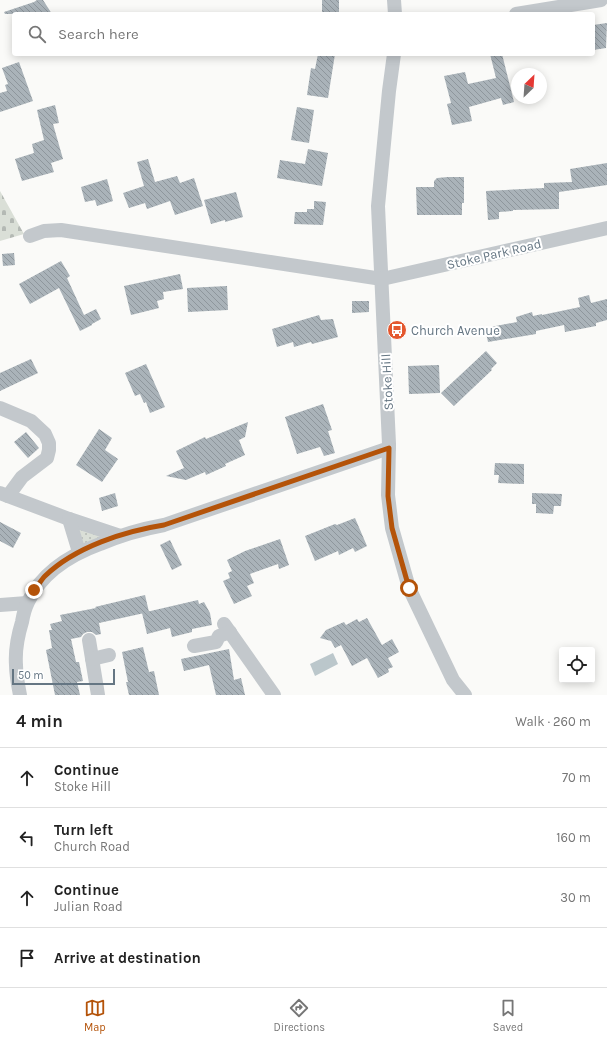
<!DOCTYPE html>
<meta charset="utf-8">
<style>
body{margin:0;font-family:Karla,sans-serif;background:#f6f6f6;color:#222}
.controls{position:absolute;right:12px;bottom:12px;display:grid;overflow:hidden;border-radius:4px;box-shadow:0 2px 10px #0003}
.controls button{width:36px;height:36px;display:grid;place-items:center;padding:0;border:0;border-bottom:1px solid #e0e0e0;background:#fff;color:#222;font:20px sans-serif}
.compass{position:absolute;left:511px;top:68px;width:36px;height:36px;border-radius:50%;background:#fff;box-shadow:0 2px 10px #0003;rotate:25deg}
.scale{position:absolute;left:12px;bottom:10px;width:103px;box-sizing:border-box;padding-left:4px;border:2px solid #657683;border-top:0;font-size:11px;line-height:14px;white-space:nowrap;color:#657683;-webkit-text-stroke:3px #fff;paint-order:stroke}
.stop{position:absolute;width:12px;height:12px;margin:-9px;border:3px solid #b45309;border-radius:50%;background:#fff}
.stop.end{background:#b45309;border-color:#fff;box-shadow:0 1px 4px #0008}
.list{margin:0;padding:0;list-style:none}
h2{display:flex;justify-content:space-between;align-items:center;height:52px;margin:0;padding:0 16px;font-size:17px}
h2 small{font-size:13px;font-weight:400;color:#767676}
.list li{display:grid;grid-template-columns:26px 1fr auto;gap:12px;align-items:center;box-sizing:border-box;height:60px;padding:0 16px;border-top:1px solid #e0e0e0}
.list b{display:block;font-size:15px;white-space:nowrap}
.list p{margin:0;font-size:13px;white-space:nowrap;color:#767676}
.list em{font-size:13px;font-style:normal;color:#767676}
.icon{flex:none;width:22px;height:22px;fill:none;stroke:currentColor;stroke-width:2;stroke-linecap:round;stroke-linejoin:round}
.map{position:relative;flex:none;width:607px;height:695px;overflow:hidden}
.search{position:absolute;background:#fff;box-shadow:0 2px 10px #0003;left:12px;right:12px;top:12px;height:44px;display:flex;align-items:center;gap:10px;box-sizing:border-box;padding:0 14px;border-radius:4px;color:#767676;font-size:15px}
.sheet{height:292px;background:#fff}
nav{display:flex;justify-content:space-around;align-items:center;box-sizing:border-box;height:56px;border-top:1px solid #e0e0e0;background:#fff;font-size:11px;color:#767676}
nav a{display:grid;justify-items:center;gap:2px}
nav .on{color:#b45309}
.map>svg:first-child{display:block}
</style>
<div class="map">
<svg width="607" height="695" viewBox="0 0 607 695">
<defs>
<pattern id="grass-dots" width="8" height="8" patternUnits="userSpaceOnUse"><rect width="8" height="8" fill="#dadfd7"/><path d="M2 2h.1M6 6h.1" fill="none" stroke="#b4b9b4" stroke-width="1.8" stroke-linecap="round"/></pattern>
<pattern id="cemetery-stones" width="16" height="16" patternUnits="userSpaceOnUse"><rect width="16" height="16" fill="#dadfd7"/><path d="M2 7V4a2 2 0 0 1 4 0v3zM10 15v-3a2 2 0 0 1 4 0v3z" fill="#b4b9b4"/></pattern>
<pattern id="building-back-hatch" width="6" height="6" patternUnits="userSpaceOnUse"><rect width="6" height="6" fill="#aab3b9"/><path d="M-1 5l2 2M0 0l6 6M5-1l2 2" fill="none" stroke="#8e969c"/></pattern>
</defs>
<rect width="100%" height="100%" fill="#fafaf8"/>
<path fill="url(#grass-dots)" d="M 77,526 L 108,537 L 83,546 Z"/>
<path fill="url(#cemetery-stones)" d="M 0,191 L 24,234 L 0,241 Z"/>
<path fill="#bbc7cb" d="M 333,653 L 338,664 L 315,676 L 310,664 Z"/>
<g fill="url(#building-back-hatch)">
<path d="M 37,0 L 43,0 L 52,14 L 5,14 L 4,12 L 34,2 Z"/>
<rect x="322" y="0" width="17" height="12"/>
<path d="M 607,23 L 606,48 L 593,50 L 593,25 Z"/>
<path d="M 318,54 L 335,54 L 328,98 L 307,95 L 311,68 L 315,69 Z"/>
<path d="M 490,54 L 502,54 L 514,102 L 503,105 L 501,98 L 469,107 L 472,121 L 452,125 L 447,104 L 451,103 L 444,76 L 465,72 L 468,84 L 496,78 Z"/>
<path d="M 19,62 L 33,101 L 0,112 L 0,93 L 7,91 L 5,85 L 8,84 L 2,68 Z"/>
<path d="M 55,105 L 59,123 L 53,124 L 63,159 L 51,163 L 54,172 L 22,181 L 15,159 L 34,153 L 32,144 L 44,140 L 37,110 Z"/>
<path d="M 297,107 L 314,110 L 309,143 L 291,140 Z"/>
<path d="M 308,149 L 328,153 L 322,186 L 277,178 L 280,160 L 305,164 Z"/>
<path d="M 148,159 L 155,182 L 177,176 L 180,183 L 194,178 L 203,206 L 175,215 L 170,201 L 147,209 L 145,203 L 129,208 L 123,193 L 144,186 L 137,162 Z"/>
<path d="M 607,163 L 607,185 L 559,192 L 559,209 L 513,210 L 513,211 L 499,212 L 499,219 L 488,220 L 486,191 L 544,188 L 544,183 L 572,182 L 570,169 Z"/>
<path d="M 448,177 L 464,177 L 464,203 L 462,203 L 462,215 L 417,215 L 416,187 L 434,187 L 434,181 L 437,178 Z"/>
<path d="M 107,179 L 113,201 L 97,206 L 95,200 L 85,202 L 81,187 Z"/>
<path d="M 236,192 L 243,217 L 225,222 L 225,220 L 211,224 L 204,200 Z"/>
<path d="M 314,201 L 326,202 L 323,225 L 294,224 L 295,212 L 307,212 L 307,209 L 314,209 Z"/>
<path d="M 14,253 L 15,265 L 3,266 L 2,254 Z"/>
<path d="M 61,261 L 70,276 L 67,278 L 84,315 L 96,309 L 101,319 L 92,324 L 92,325 L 80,331 L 59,288 L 30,304 L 19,284 Z"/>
<path d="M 180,274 L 183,289 L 163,292 L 164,299 L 157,301 L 159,308 L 131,315 L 124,286 Z"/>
<path d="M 227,286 L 228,310 L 188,312 L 187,288 Z"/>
<path d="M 589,295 L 591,303 L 607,299 L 607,320 L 596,323 L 596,326 L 565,332 L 564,325 L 536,331 L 536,334 L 488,342 L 485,328 L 517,322 L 516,317 L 532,312 L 533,316 L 542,314 L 542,315 L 580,307 L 578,298 Z"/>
<path d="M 352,301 L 369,301 L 369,312 L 352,313 Z"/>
<path d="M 319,315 L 321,320 L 333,319 L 338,337 L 312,344 L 311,342 L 294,347 L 293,342 L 277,347 L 272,329 Z"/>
<path d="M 486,351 L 497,363 L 491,369 L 492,370 L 454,406 L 441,393 Z"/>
<path d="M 31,359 L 38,373 L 0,391 L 0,373 Z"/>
<path d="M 146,364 L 165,407 L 150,413 L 146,402 L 144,403 L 140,394 L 135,396 L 125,373 Z"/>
<path d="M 439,365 L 440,393 L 409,394 L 408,366 Z"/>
<path d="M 323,404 L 332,430 L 328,431 L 335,453 L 324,456 L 320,447 L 297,454 L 285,417 Z"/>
<path d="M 248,422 L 245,437 L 239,440 L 245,455 L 225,464 L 226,466 L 206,475 L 205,472 L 186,480 L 166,476 L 184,468 L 176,451 L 205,437 L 206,439 Z"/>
<path d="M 99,429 L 112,438 L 105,450 L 118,459 L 102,482 L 76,465 Z"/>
<path d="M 26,432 L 39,448 L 28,458 L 14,442 Z"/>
<path d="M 495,463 L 524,464 L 524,484 L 498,483 L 499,475 L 494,475 Z"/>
<path d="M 115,493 L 118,506 L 102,511 L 99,498 Z"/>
<path d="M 532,493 L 562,494 L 561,506 L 554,506 L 553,514 L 536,513 L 536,504 L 532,504 Z"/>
<path d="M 355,518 L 367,546 L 355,552 L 353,548 L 339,555 L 338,551 L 315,561 L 305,536 L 335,524 L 337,525 Z"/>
<path d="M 0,522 L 21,533 L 13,548 L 0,541 Z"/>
<path d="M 280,539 L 289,565 L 279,569 L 278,564 L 250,574 L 254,583 L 247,586 L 252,596 L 234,604 L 223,581 L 230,578 L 228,573 L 232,571 L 227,560 L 245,551 Z"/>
<path d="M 170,540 L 182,565 L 172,570 L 160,545 Z"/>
<path d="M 145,595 L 149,612 L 99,623 L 101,634 L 96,635 L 92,632 L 87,632 L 83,634 L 81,637 L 71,639 L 76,662 L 79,662 L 83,681 L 77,682 L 80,695 L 55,695 L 46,650 L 52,648 L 49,630 L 52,630 L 50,624 L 62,621 L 60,615 L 96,608 L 95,607 Z"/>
<path d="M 198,600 L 199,604 L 204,602 L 210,613 L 212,625 L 192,629 L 192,632 L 172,637 L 170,628 L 147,634 L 142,613 Z"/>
<path d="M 367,618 L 382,645 L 392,639 L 399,652 L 388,658 L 393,667 L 388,669 L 389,672 L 378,678 L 367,658 L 352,666 L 341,645 L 335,648 L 331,641 L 320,638 L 326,630 L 344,622 L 346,625 L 357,619 L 359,622 Z"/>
<path d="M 143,647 L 149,672 L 154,671 L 159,695 L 129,695 L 126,682 L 128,682 L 122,652 Z"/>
<path d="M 229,649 L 234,680 L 241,678 L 245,695 L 216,695 L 209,665 L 184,671 L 181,659 Z"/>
</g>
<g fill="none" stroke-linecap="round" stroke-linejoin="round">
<g stroke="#c3c8cc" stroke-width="14">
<path d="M 394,0 L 395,14"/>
<path d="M 516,14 L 601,0"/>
<path d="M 394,54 L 389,91 L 378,206 L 389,444 L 388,495 L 392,528 L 409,588 L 453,680 L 465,695"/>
<path d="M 30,236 L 44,231 L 61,230 L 382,279 L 607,228"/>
<path d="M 0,408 L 31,421 L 45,434 L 49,443 L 49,450 L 47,458 L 22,477 L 8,496"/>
<path d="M 0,493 L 69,519 L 120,536"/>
<path d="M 69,519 L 79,552"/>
<path d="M 0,605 L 27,603"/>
<path d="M 224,624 L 274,695"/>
<path d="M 89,640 L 98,695"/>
<path d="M 194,646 L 216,642 L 219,636 L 230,632"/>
<path d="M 92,659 L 109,655"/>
<path d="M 20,695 C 18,685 16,675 16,665 C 15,651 18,635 22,622 C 23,616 25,608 28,602 C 42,572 70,555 100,544 C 121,535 142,529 164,525 L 389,448"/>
</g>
</g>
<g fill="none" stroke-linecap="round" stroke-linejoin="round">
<path stroke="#b45309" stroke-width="5" d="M 34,590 C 38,586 41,580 45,576 C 75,547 125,531 164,525 L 389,448 L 388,496 L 392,528 L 409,588"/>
</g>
<defs>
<symbol id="bus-disc" viewBox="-11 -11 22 22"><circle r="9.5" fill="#e4572e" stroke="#fff"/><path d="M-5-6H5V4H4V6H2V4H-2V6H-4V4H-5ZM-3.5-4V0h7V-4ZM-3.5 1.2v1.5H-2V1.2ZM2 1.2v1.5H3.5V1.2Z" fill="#fff"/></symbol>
</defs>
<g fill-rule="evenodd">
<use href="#bus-disc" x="386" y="319" width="22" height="22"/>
</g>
<g text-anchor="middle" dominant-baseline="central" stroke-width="4" stroke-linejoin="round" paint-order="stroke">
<g font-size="13" fill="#657683" stroke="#fff">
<text transform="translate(494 254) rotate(-13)">Stoke Park Road</text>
<text transform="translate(387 382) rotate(-93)">Stoke Hill</text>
</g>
<g font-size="13" fill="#657683" stroke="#fff" text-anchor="start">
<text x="411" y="330">Church Avenue</text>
</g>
</g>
</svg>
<div class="controls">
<button><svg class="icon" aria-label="locate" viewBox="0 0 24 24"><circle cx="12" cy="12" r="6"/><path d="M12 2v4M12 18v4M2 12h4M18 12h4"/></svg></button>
</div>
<svg class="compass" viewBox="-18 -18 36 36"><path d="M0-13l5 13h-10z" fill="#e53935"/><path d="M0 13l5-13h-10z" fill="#767676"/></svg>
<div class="scale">50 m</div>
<div class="stop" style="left:409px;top:588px"></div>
<div class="stop end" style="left:34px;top:590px"></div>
<div class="search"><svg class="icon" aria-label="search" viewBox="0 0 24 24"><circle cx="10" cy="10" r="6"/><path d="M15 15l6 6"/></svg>Search here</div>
</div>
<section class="sheet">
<h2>4 min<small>Walk · 260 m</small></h2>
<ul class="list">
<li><svg class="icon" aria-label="ahead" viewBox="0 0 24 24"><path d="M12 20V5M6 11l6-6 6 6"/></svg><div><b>Continue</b><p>Stoke Hill</p></div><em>70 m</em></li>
<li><svg class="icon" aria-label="left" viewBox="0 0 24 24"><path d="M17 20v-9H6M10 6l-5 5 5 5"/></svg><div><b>Turn left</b><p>Church Road</p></div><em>160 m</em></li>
<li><svg class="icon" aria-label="ahead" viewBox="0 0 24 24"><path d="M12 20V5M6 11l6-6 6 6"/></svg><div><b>Continue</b><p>Julian Road</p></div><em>30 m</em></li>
<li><svg class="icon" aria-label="arrive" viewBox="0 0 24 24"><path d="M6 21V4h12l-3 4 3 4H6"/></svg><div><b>Arrive at destination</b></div></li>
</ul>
</section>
<nav>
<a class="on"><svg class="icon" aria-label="map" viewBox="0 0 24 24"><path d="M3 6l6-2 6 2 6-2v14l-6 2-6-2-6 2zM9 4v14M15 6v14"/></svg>Map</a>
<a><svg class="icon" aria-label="directions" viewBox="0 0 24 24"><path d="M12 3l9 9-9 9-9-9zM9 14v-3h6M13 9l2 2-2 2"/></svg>Directions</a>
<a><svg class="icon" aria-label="saved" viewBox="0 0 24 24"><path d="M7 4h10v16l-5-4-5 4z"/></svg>Saved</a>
</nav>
